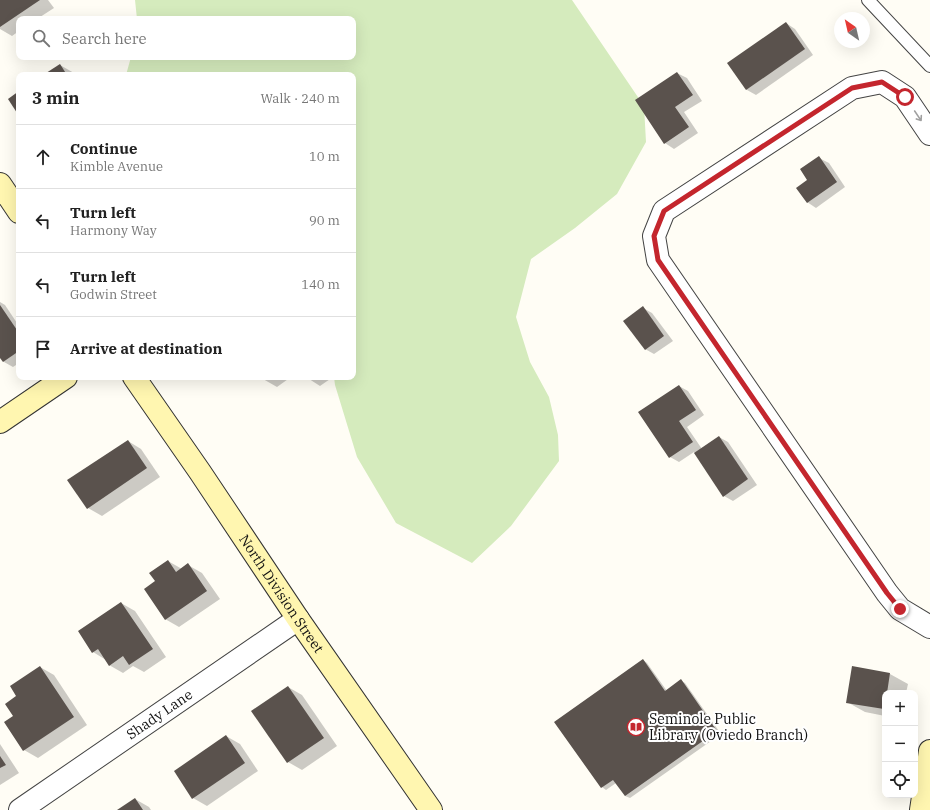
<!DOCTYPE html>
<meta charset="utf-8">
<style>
body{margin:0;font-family:"IBM Plex Serif",serif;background:#f2f2f2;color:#222}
.controls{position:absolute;right:12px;bottom:12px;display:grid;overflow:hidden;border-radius:8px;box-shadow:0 4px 16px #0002}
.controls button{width:36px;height:36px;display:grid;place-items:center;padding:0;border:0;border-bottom:1px solid #e0e0e0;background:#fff;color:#222;font:20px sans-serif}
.compass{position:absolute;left:834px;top:12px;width:36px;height:36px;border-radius:50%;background:#fff;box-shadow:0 4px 16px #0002;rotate:326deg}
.stop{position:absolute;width:12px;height:12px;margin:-9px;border:3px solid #c4262e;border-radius:50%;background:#fff}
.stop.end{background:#c4262e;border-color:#fff;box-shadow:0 1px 4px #0008}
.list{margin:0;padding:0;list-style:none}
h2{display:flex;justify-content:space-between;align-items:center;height:52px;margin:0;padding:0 16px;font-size:17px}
h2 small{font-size:13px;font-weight:400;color:#767676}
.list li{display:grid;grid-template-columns:26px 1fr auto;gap:12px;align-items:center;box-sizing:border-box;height:64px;padding:0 16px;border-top:1px solid #e0e0e0}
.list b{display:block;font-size:15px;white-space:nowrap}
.list p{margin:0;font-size:13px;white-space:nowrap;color:#767676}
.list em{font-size:13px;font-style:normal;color:#767676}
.icon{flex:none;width:22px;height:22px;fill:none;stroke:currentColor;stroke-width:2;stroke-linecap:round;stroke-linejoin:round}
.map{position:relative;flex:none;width:930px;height:810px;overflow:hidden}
.search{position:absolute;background:#fff;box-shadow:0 4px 16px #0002;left:16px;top:16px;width:340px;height:44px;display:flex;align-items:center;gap:10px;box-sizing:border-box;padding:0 14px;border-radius:8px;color:#767676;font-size:15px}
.panel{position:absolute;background:#fff;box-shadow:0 4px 16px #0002;left:16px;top:72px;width:340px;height:308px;border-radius:8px}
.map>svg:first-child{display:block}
</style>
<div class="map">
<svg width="930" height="810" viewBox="0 0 930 810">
<rect width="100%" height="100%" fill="#fffdf5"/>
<path fill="#d5ebbd" d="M 135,0 L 572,0 L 644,106 L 646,142 L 617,194 L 575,228 L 531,259 L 516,317 L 530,362 L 549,397 L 558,435 L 559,461 L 511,526 L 472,563 L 396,523 L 357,457 L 335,385 L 334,377 L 353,377 L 353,75 L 126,75 L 131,57 L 353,57 L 353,19 L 137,19 Z"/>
<g fill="#0003">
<path d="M 0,0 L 48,0 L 54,8 L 37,19 L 19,19 L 19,31 L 12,36 L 0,29 Z"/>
<path d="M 786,23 L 795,29 L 813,55 L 756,95 L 747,90 L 728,63 Z"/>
<path d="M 60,65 L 74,73 L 75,75 L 45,75 Z"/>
<path d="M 677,73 L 687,78 L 702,101 L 684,112 L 698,133 L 674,149 L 665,143 L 636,100 Z"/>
<path d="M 819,158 L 829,163 L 845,187 L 816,208 L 807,202 L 809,180 Z"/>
<path d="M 0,302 L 5,305 L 19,326 L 19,363 L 13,367 L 4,362 L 0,356 Z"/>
<path d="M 643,308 L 652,313 L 673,341 L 654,354 L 645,349 Z"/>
<path d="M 262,377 L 291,377 L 277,387 L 263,379 Z"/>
<path d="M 306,377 L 333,377 L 320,386 Z"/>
<path d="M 679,386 L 688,391 L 704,415 L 687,427 L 702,449 L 719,437 L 728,442 L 757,485 L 733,501 L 724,496 L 694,452 L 679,462 L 670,457 Z"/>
<path d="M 128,441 L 141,449 L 160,477 L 102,516 L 88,508 Z"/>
<path d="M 168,561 L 182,569 L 188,565 L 202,573 L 220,599 L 179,627 L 165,619 L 156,582 Z"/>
<path d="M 121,603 L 135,611 L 166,657 L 144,672 L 133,666 L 123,673 L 109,665 L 106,660 L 93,652 Z"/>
<path d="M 643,660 L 647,663 L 667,691 L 681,681 L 685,683 L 721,734 L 630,798 L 625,796 L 616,783 L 606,790 L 602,787 Z"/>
<path d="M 40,667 L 54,675 L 87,725 L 38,758 L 24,750 L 14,717 L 18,697 Z"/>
<path d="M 853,667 L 890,674 L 908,684 L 906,693 L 885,693 L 885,716 L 865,712 L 847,702 Z"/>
<path d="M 288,687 L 302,695 L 337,746 L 302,770 L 288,762 Z"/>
<path d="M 226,736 L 240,744 L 258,771 L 207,806 L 193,798 Z"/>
<path d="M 0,744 L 19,773 L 0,785 Z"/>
<path d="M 135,799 L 149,807 L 151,810 L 119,810 Z"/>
</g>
<g fill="#5a524d">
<path d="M 0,0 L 40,0 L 0,27 Z"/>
<path d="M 786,22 L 805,49 L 746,90 L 727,63 Z"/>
<path d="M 60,64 L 67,75 L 43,75 Z"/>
<path d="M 677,72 L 693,95 L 675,107 L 689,127 L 664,144 L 635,100 Z"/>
<path d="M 19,91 L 19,116 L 8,99 Z"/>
<path d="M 819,156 L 837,182 L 807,203 L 796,188 L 807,180 L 800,169 Z"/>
<path d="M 0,305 L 19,333 L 19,351 L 3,362 L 0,358 Z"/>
<path d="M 643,306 L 664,336 L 645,350 L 623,321 Z"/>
<path d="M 679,385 L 696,410 L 679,421 L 693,442 L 669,458 L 638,412 Z"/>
<path d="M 719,436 L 748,479 L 723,497 L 694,453 Z"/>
<path d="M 128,440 L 147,468 L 87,509 L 67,480 Z"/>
<path d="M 168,560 L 176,572 L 188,563 L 207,591 L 165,620 L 144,589 L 155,581 L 149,573 Z"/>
<path d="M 121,602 L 153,649 L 129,665 L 123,656 L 109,666 L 98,649 L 92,653 L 78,631 Z"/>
<path d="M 643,659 L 665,691 L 681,679 L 717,731 L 625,796 L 613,780 L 601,788 L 554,722 Z"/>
<path d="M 40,666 L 74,717 L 23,751 L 4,722 L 13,716 L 5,704 L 16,696 L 10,686 Z"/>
<path d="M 852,666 L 890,673 L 887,693 L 885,693 L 884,709 L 846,703 Z"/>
<path d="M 288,686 L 324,738 L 287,763 L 251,711 Z"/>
<path d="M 226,735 L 245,763 L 192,799 L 174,771 Z"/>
<path d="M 0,756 L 6,765 L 0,768 Z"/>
<path d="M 135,798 L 143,810 L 117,810 Z"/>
</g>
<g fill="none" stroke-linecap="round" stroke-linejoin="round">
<defs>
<path id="lane" d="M 868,0 L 930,66"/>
<g id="street">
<path d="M 930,134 L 905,97 L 882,82 L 852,88 L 664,211 L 654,236 L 658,260 L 887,593 L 900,609 L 930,627"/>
<path id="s1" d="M 20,810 L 298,619"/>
</g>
<g id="secondary">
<path d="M 0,184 L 19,212"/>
<path id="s2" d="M 134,377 L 200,472 L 298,619 L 431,810"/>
<path d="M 0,422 L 66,377"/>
<path d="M 921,810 L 930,751"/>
</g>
</defs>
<use href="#lane" stroke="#444" stroke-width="14"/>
<use href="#street" stroke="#444" stroke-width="24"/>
<use href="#secondary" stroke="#333" stroke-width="24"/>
<use href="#lane" stroke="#fff" stroke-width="12"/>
<use href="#street" stroke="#fff" stroke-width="22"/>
<use href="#secondary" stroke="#fff6b0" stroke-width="22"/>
</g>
<defs><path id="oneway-shaft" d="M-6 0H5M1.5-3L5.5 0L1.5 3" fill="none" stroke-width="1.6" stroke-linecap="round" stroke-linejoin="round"/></defs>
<use stroke="#a0a0a0" href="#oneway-shaft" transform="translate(918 116) rotate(56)"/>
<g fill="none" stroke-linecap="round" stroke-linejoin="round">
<path stroke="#c4262e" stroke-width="5" d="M 900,609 L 887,593 L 658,260 L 654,236 L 664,211 L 852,88 L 882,82 L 905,97"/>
</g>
<defs>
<symbol id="library-ring" viewBox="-11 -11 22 22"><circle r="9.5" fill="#fff" stroke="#c4262e" stroke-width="1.5"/><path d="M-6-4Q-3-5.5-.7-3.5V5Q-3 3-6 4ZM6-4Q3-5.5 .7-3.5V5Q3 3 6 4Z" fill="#c4262e"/></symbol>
</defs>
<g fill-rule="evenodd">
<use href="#library-ring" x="626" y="717" width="20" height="20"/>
</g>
<g text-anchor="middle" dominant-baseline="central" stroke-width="4" stroke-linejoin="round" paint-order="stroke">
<g font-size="14" fill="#111" stroke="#fff">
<text stroke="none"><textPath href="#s2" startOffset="262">North Division Street</textPath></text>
<text stroke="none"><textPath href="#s1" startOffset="169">Shady Lane</textPath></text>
</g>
<g font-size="14" fill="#111" stroke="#fff" text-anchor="start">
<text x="649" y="719">Seminole Public<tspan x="649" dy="16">Library (Oviedo Branch)</tspan></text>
</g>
</g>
</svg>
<div class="controls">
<button>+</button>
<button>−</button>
<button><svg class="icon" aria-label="locate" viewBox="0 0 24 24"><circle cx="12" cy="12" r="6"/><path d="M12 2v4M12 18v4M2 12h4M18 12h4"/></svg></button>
</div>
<svg class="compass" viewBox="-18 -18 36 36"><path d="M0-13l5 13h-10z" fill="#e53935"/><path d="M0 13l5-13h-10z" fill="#767676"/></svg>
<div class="stop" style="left:905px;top:97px"></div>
<div class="stop end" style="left:900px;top:609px"></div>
<div class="search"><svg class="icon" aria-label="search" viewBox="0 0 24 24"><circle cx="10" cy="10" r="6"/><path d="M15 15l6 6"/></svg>Search here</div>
<section class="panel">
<h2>3 min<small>Walk · 240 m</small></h2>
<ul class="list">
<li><svg class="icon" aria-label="ahead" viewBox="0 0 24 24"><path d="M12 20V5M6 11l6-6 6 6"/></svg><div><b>Continue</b><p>Kimble Avenue</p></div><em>10 m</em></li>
<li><svg class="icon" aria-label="left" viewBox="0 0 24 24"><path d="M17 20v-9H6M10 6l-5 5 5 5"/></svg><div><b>Turn left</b><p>Harmony Way</p></div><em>90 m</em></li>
<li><svg class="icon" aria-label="left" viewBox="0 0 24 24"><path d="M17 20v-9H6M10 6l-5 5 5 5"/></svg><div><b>Turn left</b><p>Godwin Street</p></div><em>140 m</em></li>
<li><svg class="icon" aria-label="arrive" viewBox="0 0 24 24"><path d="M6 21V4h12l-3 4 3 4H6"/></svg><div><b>Arrive at destination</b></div></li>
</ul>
</section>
</div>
